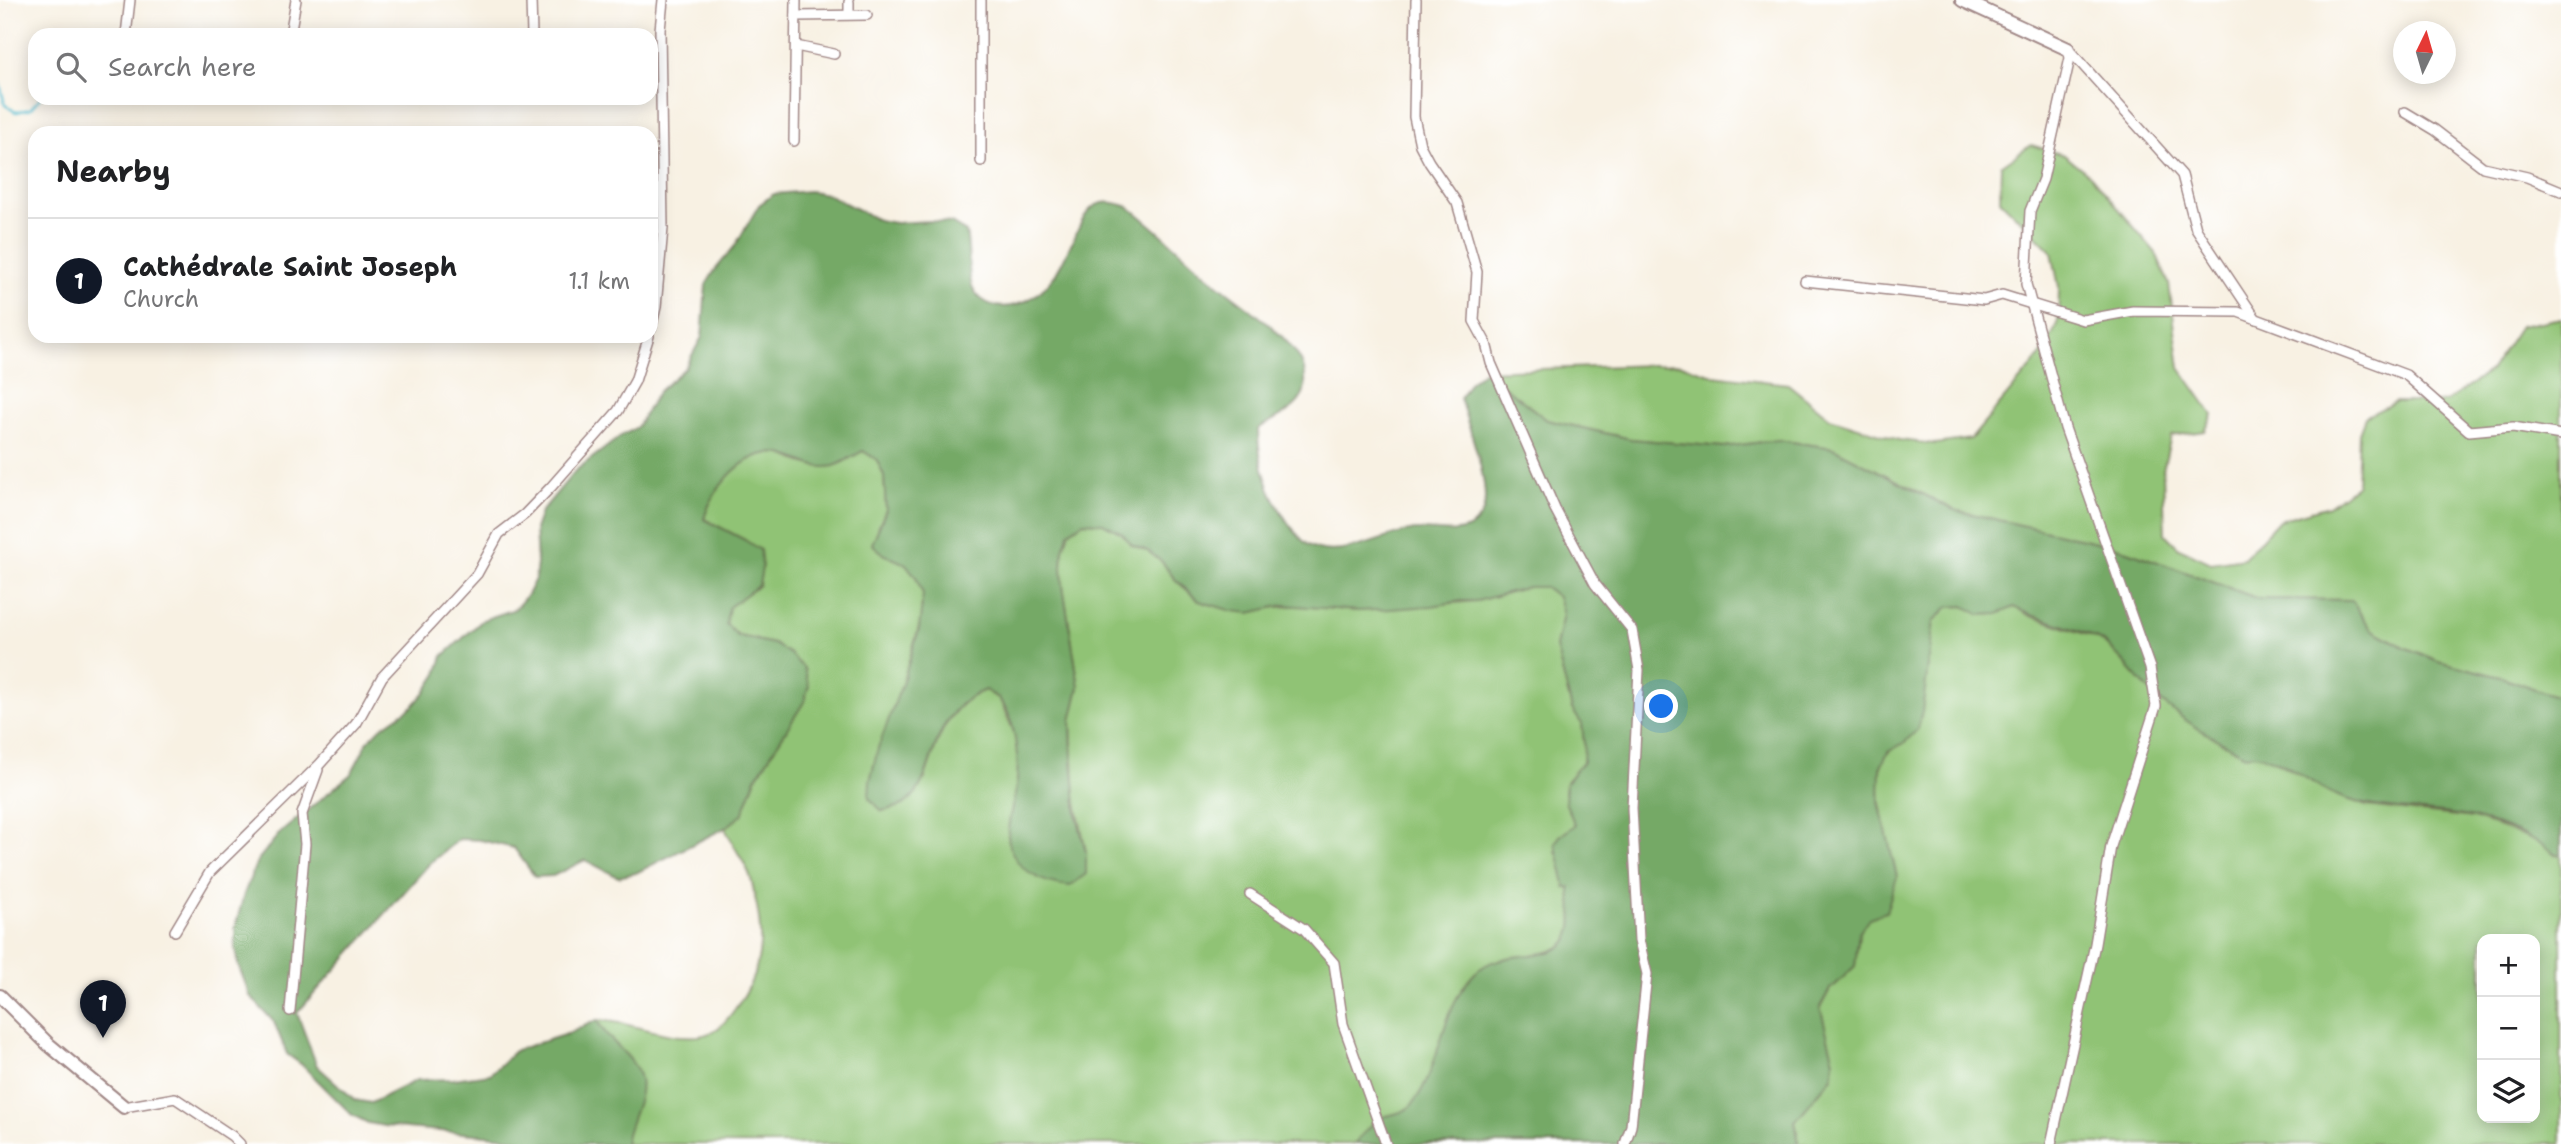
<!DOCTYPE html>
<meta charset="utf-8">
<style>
body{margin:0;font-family:"Shantell Sans",sans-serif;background:#f2f2f2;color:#202124}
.controls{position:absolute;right:21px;bottom:21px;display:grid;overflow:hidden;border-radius:14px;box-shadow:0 4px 18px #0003}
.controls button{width:63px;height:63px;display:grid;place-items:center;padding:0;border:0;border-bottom:2px solid #e0e0e0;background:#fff;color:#202124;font:35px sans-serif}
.compass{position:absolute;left:2393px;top:21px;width:63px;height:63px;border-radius:50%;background:#fff;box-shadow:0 4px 18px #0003;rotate:5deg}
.you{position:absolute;left:1662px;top:707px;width:24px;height:24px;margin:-18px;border:5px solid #fff;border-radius:50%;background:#1a73e8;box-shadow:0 0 0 10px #1a73e833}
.badge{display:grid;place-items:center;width:46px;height:46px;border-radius:50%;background:#111827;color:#fff;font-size:23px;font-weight:700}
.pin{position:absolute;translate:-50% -58px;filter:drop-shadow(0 2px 4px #0008)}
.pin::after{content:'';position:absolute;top:37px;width:24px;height:21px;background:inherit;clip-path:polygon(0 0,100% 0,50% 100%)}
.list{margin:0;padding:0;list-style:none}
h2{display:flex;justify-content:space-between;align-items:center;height:91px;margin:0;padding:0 28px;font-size:30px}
h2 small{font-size:23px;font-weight:400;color:#757577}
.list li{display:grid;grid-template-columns:46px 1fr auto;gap:21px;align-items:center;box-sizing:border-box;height:126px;padding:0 28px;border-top:2px solid #e0e0e0}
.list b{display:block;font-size:26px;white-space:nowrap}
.list p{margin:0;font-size:23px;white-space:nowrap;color:#757577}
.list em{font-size:23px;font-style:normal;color:#757577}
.icon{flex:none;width:38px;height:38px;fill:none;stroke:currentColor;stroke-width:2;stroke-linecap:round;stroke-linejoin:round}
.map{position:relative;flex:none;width:2561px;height:1144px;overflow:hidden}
.search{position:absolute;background:#fff;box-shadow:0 4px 18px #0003;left:28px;top:28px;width:630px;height:77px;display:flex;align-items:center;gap:18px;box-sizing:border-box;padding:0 24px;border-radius:21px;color:#757577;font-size:26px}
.panel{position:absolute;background:#fff;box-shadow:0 4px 18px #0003;left:28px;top:126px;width:630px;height:217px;border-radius:21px}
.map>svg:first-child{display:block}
</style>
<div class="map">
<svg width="2561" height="1144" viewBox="0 0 2561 1144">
<rect width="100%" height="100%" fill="#fff"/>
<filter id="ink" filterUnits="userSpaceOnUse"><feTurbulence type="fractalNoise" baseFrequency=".0143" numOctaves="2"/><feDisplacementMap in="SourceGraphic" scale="14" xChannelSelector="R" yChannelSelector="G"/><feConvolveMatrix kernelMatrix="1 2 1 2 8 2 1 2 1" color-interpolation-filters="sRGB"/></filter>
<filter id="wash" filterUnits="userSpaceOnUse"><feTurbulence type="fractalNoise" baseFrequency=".00686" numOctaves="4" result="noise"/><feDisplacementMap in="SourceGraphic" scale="28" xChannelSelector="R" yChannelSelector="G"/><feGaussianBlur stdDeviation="1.57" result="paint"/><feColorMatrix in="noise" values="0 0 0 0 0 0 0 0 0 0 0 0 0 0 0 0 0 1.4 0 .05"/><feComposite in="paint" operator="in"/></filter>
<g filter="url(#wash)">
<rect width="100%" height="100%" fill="#f8f1e3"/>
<g fill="#90c374" stroke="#6d7150" stroke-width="2" fill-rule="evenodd">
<path d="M 2031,145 L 2064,155 L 2091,176 L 2156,253 L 2169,284 L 2180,368 L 2213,415 L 2205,431 L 2171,436 L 2163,470 L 2165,534 L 2179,548 L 2211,563 L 2244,558 L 2279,520 L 2329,506 L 2357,485 L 2359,433 L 2365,417 L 2395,402 L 2446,402 L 2491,370 L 2520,326 L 2561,318 L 2561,698 L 2504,678 L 2438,661 L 2402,646 L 2371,629 L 2351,600 L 2259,599 L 2114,546 L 1954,510 L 1833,448 L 1778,440 L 1724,447 L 1631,439 L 1547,420 L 1484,371 L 1679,364 L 1713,375 L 1788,384 L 1830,418 L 1899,440 L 1935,444 L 1971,439 L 2041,355 L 2058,324 L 2059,287 L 2052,252 L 2000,200 L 2001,166 Z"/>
<path d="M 863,451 L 877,460 L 884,476 L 886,510 L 878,528 L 885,555 L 906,564 L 916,577 L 923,594 L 923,613 L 903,681 L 925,778 C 936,742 947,705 985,690 L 1000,700 L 1014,732 L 1017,749 L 1019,767 L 1008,837 L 1014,852 L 1086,852 L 1075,797 L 1071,721 L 1079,687 L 1063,586 L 1062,567 L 1063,549 L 1069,532 L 1083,522 L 1103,523 L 1122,533 L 1132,545 L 1148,551 L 1163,563 L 1174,578 L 1199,601 L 1268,608 L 1303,605 L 1358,611 L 1477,601 L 1528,587 L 1545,587 L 1558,597 L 1563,614 L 1556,647 L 1572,709 L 1582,724 L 1585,753 L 1583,762 L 1566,782 L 1565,793 L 1576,825 L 1560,836 L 1556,852 L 1560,859 L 1566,888 L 1570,886 C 1570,904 1579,929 1565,943 C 1547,962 1503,949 1480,970 C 1437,1009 1445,1060 1415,1102 C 1405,1116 1385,1114 1372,1124 C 1366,1129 1360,1137 1355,1144 L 625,1144 L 626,1130 L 638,1097 L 597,1020 C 630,1021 663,1039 698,1036 C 716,1034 725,1023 735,1009 C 762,973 765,939 755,897 C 753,888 752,879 748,871 C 741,856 731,843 725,828 L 742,815 L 756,778 L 794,717 L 756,639 L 738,636 L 725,623 L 729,607 L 759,585 L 745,540 L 704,519 C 712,489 745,447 781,454 C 786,455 791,458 796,460 C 805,464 825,468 834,465 C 844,463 854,455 863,451 Z"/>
<path d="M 1964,606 C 1985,617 1992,617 2014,607 L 2031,616 L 2094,637 L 2108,646 L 2155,696 L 2253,753 L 2270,758 L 2332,793 L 2366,806 L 2474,818 L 2541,842 L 2555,854 L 2561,855 L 2561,1144 L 1799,1144 L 1795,1121 L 1832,1077 L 1834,1061 L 1820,1008 L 1829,991 L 1855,966 L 1859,932 L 1896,877 C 1891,848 1864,772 1890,751 C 1893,747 1900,745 1904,743 L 1928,657 L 1934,621 L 1947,607 ZM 2482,939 L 2535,939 L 2535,1118 L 2482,1118 Z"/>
</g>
<path fill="#74a966" stroke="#5f6448" stroke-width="2" d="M 809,191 L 827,194 L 878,220 L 896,223 L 930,221 L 951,223 L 966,232 C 970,250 967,270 972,286 C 976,296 985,303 995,306 C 1006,308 1016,306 1026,301 C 1056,285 1061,263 1076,234 C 1080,224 1085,213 1093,207 C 1104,199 1117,203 1129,207 C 1159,230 1185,257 1214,281 C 1239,302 1286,332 1301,361 C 1306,370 1307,389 1301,398 C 1293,412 1271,420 1258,429 C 1258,465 1269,495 1289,524 C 1294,530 1300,539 1307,544 C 1337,564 1385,533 1416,530 C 1432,529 1454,535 1469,528 C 1474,525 1481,517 1483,512 C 1492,486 1468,426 1460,398 L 1469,383 L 1484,371 L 1547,420 L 1631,439 L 1724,447 L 1778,440 L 1833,448 L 1954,510 L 2114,546 L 2259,599 L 2351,600 L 2371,629 L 2402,646 L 2438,661 L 2504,678 L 2561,698 L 2561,855 C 2551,853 2547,846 2538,842 C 2519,832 2494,823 2473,818 C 2425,807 2377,814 2331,793 C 2308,782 2271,749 2245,755 C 2213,738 2183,721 2156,697 C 2138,681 2125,661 2108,646 C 2087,628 2041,622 2014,607 L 1998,614 L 1980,615 L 1964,606 L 1948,607 L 1934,621 L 1922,712 L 1917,730 L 1904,743 L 1888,752 L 1880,768 L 1879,802 L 1897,877 L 1886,912 L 1869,918 L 1859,932 L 1855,966 L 1829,991 L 1820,1007 L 1834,1061 L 1832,1077 L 1795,1121 L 1799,1144 L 1355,1144 C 1363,1135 1370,1123 1381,1118 C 1393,1113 1406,1114 1414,1102 C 1443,1063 1439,1009 1475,973 C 1500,948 1546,962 1564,944 C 1579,929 1570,905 1570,887 L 1566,888 L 1555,843 L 1560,836 L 1575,825 L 1565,802 L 1566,782 L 1583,762 L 1584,744 L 1582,724 L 1572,709 L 1556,647 L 1563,614 L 1558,597 L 1545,587 L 1528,587 L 1477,601 L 1461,601 L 1432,606 L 1377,610 L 1358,611 L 1284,605 L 1250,613 L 1232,611 L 1199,601 L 1174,578 L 1163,563 L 1148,551 L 1132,545 L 1122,533 L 1103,523 L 1083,522 L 1069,532 L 1063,549 L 1062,567 L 1063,586 L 1079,687 L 1071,721 L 1072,759 L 1077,816 L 1086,852 L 1086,874 L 1070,886 C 1042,884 1011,870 1008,836 C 1007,821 1014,803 1016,788 C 1020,765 1016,716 999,699 C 995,695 989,693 985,690 C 961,699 945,719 936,744 C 927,766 925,790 903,805 C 897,808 889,809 882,811 L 869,798 L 870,781 L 878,748 L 903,681 L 919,629 L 923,594 L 916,577 L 906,564 L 885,555 L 872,544 L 886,510 L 884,476 L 877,460 L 863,451 C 854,455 844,463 834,466 C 814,471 798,457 781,454 C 745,447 712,489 704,519 L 745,540 L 760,550 L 762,568 L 759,585 L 729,607 L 726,624 L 738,636 L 774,644 L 790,654 L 804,668 L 809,686 L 804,702 L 756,778 L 742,815 L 725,828 L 636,873 L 618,877 L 585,860 L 553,876 L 535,877 L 514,848 L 480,840 L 459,839 L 430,863 L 297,1013 L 317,1066 L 355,1100 L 371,1103 L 417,1080 L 453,1079 L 490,1074 L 516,1050 L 567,1034 L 597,1020 C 606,1041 635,1055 640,1079 C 644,1099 627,1124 625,1144 L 533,1144 L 507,1137 L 384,1126 L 368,1123 L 352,1115 L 302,1065 L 287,1054 L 274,1022 L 250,996 L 238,964 L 235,946 L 235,928 L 244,894 L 257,861 L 279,834 L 351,774 L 368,741 L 381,728 L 413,706 L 426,691 L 437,674 L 443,656 L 483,620 L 515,609 L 527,595 L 535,579 L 537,563 L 535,529 L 541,512 L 575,471 L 621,436 L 637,427 L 658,392 L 685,368 L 702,337 L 706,285 L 715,270 L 735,246 L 759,205 L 774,194 Z"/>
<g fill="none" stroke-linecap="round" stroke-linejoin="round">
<path stroke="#55bed1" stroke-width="2.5" d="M 0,84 L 5,105 L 16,112 L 30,109 L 40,98"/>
</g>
</g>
<g filter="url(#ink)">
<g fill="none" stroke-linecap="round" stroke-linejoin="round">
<defs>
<g id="minor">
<path d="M 531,0 L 532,35"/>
<path d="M 1416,0 L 1414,117 L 1420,145 L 1429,162 L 1457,203 L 1477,272 L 1474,321 L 1486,343 L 1491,363 L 1555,509 L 1595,584 L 1632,630 L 1639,670 L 1632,808 L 1639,940 L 1647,974 L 1631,1126 L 1625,1144"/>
<path d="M 849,14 L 849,2"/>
<path d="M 796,16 L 867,15"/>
<path d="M 126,35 L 130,0"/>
<path d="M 290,35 L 296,0"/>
<path d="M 796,46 L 834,54"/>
<path d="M 2069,50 L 2182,175 L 2196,229 L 2256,319"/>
<path d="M 2405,112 L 2435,130 L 2483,167 L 2527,177 L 2561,191"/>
<path d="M 794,141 L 796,0"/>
<path d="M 981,161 L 981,0"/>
<path d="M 1805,281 L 1984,300 L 2002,295 L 2083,320 L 2133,311 L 2238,312 L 2406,375 L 2469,431 L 2513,427 L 2561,435"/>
<path d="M 651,329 L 656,307 L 663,228 L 660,30 L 663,0"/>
<path d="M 1250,894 L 1304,929 L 1334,963 L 1343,1024 L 1386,1144"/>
<path d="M 175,931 L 210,872 L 319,765 L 356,724 L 382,677 L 477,574 L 499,534 L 525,514 L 551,487 L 618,411 L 635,381 L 649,336"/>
<path d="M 290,1011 L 305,844 L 302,814 L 318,770"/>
<path d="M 124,1107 L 175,1098 L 232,1136 L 240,1144"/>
<path d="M 2051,1144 L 2095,944 L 2111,846 L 2156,706 L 2150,668 L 2065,428 L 2026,284 L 2030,211 L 2043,179 L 2070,58 L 2068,49"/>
</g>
<g id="tertiary">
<path d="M 1962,0 L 2068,49"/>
<path d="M 0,996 L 48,1044 L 124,1107"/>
</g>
</defs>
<use href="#minor" stroke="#a18887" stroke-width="12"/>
<use href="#tertiary" stroke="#a18887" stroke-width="16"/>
<use href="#minor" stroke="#fff" stroke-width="9"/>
<use href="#tertiary" stroke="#fff" stroke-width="12"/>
</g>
</g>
</svg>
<div class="controls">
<button>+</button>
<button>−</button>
<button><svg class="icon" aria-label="layers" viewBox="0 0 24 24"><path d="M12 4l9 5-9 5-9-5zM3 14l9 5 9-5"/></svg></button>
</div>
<svg class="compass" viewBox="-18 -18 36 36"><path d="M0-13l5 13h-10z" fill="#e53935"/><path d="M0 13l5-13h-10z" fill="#757577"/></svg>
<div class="you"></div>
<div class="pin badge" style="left:103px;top:1038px">1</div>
<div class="search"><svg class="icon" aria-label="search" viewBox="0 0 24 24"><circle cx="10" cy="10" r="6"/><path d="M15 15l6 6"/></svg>Search here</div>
<section class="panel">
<h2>Nearby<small></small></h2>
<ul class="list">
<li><span class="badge">1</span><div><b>Cathédrale Saint Joseph</b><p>Church</p></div><em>1.1 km</em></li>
</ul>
</section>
</div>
